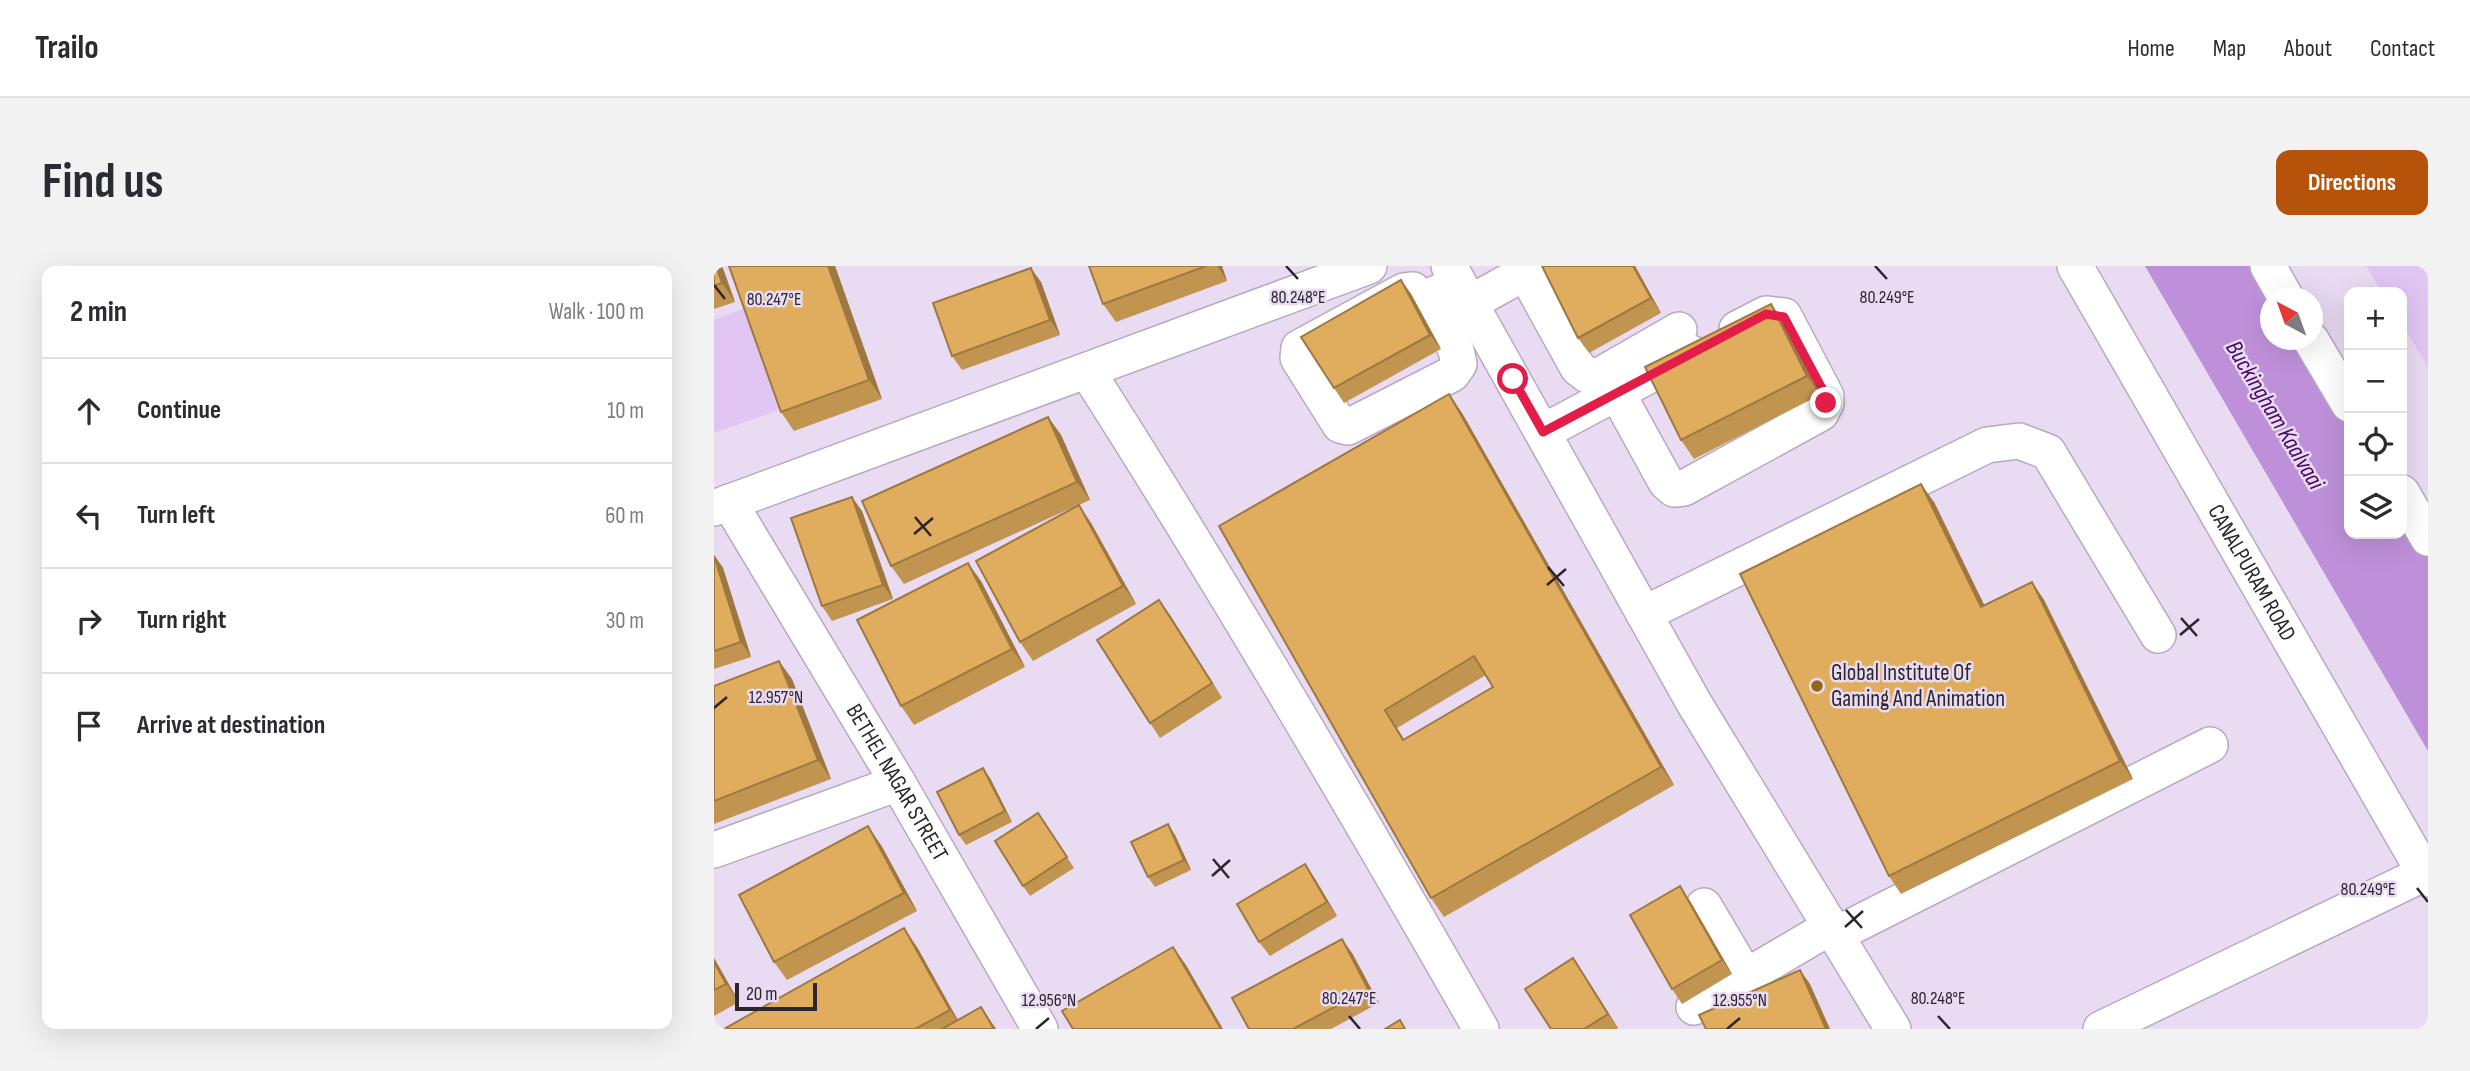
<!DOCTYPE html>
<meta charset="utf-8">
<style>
body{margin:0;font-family:"Sofia Sans Condensed",sans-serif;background:#f2f2f3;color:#2b2b33}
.controls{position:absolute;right:21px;top:21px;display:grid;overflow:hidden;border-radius:14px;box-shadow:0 7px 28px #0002}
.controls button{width:63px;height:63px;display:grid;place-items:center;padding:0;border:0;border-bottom:2px solid #e1e1e2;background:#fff;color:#2b2b33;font:35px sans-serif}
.compass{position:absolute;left:1546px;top:21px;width:63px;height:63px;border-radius:50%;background:#fff;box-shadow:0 7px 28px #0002;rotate:319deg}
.scale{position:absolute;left:21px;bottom:18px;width:82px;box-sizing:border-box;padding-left:7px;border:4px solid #2b252e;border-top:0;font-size:19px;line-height:24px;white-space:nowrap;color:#2b252e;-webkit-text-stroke:5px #e9dbf2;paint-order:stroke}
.stop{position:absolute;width:21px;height:21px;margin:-16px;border:5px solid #e11d48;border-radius:50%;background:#fff}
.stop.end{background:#e11d48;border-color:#fff;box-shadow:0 2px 7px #0008}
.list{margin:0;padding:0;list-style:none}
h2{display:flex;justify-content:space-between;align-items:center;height:91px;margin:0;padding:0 28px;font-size:30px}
h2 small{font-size:23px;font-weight:400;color:#7c7c81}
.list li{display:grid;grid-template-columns:46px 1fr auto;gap:21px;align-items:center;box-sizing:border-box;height:105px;padding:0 28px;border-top:2px solid #e1e1e2}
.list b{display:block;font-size:26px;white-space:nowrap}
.list em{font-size:23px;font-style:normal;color:#7c7c81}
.icon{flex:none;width:38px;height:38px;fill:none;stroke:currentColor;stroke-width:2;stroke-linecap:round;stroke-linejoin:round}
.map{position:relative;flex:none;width:1714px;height:763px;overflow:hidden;border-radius:14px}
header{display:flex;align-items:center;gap:42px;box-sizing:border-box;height:98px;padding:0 35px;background:#fff;border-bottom:2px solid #e1e1e2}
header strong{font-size:33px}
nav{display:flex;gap:38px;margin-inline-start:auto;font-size:24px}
.intro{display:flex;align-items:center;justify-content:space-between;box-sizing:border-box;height:168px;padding:0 42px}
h1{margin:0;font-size:49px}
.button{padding:18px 32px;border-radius:14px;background:#b45309;color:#fff;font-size:24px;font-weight:700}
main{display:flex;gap:42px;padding:0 42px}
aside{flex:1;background:#fff;border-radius:14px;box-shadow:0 7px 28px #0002}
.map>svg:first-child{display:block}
</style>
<header>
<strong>Trailo</strong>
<nav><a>Home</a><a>Map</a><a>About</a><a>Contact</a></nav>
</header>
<div class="intro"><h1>Find us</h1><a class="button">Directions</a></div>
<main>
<aside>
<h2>2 min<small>Walk · 100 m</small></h2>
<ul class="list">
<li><svg class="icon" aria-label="ahead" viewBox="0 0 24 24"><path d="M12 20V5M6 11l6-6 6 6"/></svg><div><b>Continue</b></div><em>10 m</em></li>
<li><svg class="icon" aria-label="left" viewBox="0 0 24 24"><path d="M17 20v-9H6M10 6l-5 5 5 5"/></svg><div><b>Turn left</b></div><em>60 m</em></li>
<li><svg class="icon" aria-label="right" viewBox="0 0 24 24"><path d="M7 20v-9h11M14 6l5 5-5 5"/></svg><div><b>Turn right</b></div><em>30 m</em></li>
<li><svg class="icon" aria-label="arrive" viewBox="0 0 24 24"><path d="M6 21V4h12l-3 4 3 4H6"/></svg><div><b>Arrive at destination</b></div></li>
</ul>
</aside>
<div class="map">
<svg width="1714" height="763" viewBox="0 0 1714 763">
<rect width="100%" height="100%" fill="#e9dbf2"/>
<g fill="#e1c5f3">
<path d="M 1652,0 L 1714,0 L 1714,101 L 1688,58 L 1688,26 L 1668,26 Z"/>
<path d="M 32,42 L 68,143 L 0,167 L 0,54 Z"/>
</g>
<path fill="#be90d9" d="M 1431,0 L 1544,0 L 1556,32 L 1556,74 L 1588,74 L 1635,154 L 1635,268 L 1688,268 L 1688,243 L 1714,287 L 1714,485 Z"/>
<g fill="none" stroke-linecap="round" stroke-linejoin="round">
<defs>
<g id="minor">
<path d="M 735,0 L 980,437 L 1179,763"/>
<path id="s1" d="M 1361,0 L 1714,613"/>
<path d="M 1554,0 L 1572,32"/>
<path d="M 811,6 L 864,102 L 873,109 L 885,110 L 965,64"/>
<path d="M 715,31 L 742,84 L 745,98 L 738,108 L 634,161 L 626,159 L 584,92 L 585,82 L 690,25 L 699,24 L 708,33 C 722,29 731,24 743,15"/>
<path d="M 756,37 L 823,0"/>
<path d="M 1597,74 L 1635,138"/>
<path d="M 373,105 C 511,321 640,541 767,763"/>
<path d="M 903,127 L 952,216 L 960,223 L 970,222 L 1107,147 L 1112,137 L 1112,130 L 1070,50 L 1052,48 L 1023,63"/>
<path d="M 829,166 L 977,87"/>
<path d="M 1688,227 L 1714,272"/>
<path id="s2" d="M 15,236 L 184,517 L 326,763"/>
<path d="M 0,242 L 655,0"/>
<path d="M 930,348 L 1273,179 L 1305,175 L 1334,186 L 1444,369"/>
<path d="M 0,584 L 184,517"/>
<path d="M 990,640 L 1032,711"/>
<path d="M 1123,668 L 1496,479"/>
<path d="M 980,741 L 1118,660"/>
<path d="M 1387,763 L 1711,607"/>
</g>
</defs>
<use href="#minor" stroke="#b7aac0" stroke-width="38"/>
<use href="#minor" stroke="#fff" stroke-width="35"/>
</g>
<g fill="#c19450" fill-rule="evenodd">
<path d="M 0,0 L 8,0 L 21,36 L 0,43 Z"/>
<path d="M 121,0 L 168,133 L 80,165 L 67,146 Z"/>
<path d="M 375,0 L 508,0 L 513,15 L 402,56 L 389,38 Z"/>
<path d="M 828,0 L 921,0 L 947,47 L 875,87 L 864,72 Z"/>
<path d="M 687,14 L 697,28 L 727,83 L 630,137 L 620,122 Z"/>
<path d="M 327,16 L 346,69 L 248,104 L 238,90 Z"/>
<path d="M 1057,38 L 1070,56 L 1106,129 L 980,193 L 967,174 Z"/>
<path d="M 735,128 L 748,147 L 960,519 L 730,651 L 717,632 L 505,260 ZM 772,409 L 779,421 L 690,474 L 683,462 Z"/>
<path d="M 334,151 L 347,169 L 376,234 L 365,239 L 377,257 L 422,338 L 319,395 L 306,376 L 362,240 L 190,318 L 177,300 Z"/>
<path d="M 1220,236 L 1270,339 L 1318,316 L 1330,334 L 1419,513 L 1187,628 L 1175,610 Z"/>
<path d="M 148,245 L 179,333 L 118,355 L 108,340 Z"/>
<path d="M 0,289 L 9,302 L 37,391 L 0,403 Z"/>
<path d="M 267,315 L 311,401 L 200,459 L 187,440 Z"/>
<path d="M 456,349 L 508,432 L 446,472 L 436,457 Z"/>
<path d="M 78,413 L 117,513 L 0,558 L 0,420 Z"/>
<path d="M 276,512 L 298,556 L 252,579 L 245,569 Z"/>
<path d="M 324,547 L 360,602 L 316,630 L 309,620 Z"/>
<path d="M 461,569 L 477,604 L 441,621 L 434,611 Z"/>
<path d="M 167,579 L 203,645 L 73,714 L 60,696 Z"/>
<path d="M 601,613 L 623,650 L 556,690 L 545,676 Z"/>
<path d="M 976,635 L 1018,708 L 968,738 L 958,723 Z"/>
<path d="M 203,681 L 244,754 L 267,741 L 282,763 L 10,763 Z"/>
<path d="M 638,687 L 665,737 L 617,763 L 535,763 Z"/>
<path d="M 0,692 L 25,736 L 0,750 Z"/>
<path d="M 869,707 L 904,762 L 903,763 L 837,763 Z"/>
</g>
<g fill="#9d7841">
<path d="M 2,0 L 8,0 L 21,36 L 8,17 Z"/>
<path d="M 114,0 L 121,0 L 168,133 L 155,114 Z"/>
<path d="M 503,0 L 508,0 L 513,15 Z"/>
<path d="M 919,0 L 921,0 L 947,47 L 937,32 Z"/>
<path d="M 317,2 L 327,16 L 346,69 L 336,54 Z"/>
<path d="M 687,14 L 697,28 L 727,83 L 716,69 Z"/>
<path d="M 1057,38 L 1070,56 L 1106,129 L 1093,110 Z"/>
<path d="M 735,128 L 748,147 L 960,519 L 947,501 Z"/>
<path d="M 334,151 L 347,169 L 376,234 L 363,216 Z"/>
<path d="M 1207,218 L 1220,236 L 1280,359 L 1267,341 Z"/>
<path d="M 138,231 L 148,245 L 179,333 L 169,319 Z"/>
<path d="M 365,239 L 377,257 L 422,338 L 409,320 Z"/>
<path d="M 0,289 L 9,302 L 37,391 L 27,376 Z"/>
<path d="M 254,297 L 267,315 L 311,401 L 298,383 Z"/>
<path d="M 1318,316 L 1330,334 L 1419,513 L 1406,495 Z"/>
<path d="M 445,334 L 456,349 L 508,432 L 498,417 Z"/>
<path d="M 65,395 L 78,413 L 117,513 L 104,494 Z"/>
<path d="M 671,444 L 683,462 L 702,493 L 689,474 Z"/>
<path d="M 269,502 L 276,512 L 298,556 L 291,545 Z"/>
<path d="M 454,558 L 461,569 L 477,604 L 470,594 Z"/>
<path d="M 154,560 L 167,579 L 203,645 L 190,627 Z"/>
<path d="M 591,598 L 601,613 L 623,650 L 613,636 Z"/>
<path d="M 966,620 L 976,635 L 1018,708 L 1008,694 Z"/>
<path d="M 190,662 L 203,681 L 248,762 L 236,744 Z"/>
<path d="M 628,673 L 638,687 L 665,737 L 654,723 Z"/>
<path d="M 459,681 L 472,699 L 509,763 L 507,763 Z"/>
<path d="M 0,692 L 25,736 L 12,718 L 0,696 Z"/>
<path d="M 859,692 L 869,707 L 904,762 L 894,748 Z"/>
<path d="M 1086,704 L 1096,718 L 1116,763 L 1112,763 Z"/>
<path d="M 267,741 L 282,763 L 280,763 Z"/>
</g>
<g fill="#e0ac5d" stroke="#9d7841" stroke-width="2" fill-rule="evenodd">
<path d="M 0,0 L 2,0 L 8,17 L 0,20 Z"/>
<path d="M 15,0 L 114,0 L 155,114 L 67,146 Z"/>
<path d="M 375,0 L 492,0 L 389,38 Z"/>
<path d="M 828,0 L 919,0 L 937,32 L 864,72 Z"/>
<path d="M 317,2 L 336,54 L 238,90 L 219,37 Z"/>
<path d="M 687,14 L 716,69 L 620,122 L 587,71 Z"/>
<path d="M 1057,38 L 1093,110 L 967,174 L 931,101 Z"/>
<path d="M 735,128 L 947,501 L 717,632 L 505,260 ZM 760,390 L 779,421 L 689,474 L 671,444 Z"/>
<path d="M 334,151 L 363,216 L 177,300 L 148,235 Z"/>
<path d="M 1207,218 L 1267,341 L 1318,316 L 1406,495 L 1175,610 L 1026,308 Z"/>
<path d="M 138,231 L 169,319 L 108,340 L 77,252 Z"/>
<path d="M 365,239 L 409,320 L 306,376 L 262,295 Z"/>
<path d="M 0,290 L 27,376 L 0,385 Z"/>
<path d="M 254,297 L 298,383 L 187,440 L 143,354 Z"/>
<path d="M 445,334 L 498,417 L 436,457 L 383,374 Z"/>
<path d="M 65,395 L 104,494 L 0,535 L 0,420 Z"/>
<path d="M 269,502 L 291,545 L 245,569 L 223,526 Z"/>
<path d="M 324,547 L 353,591 L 309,620 L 281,575 Z"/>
<path d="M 454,558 L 470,594 L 434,611 L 417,576 Z"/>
<path d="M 154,560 L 190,627 L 60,696 L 25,629 Z"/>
<path d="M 591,598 L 613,636 L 545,676 L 523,638 Z"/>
<path d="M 966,620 L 1008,694 L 958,723 L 916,649 Z"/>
<path d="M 190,662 L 236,744 L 201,763 L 10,763 Z"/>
<path d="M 628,673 L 654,723 L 579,763 L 535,763 L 518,732 Z"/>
<path d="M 459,681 L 507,763 L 359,763 L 348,745 Z"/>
<path d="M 859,692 L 894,748 L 870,763 L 837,763 L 811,723 Z"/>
<path d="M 0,696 L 12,718 L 0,724 Z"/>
<path d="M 1086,704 L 1112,763 L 992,763 L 985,749 Z"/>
<path d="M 267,741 L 280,763 L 228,763 Z"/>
<path d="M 686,754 L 691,763 L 671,763 Z"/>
</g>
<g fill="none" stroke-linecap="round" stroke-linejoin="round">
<path stroke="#e11d48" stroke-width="9" d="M 799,113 L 829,166 L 1052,48 L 1070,51 L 1112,130 L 1112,137"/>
</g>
<path fill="none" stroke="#2b252e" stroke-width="2.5" d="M 572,0 L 584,13M 1161,0 L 1173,13M 0,19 L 11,33M 201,251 L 217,270M 200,268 L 219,252M 834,301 L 850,320M 833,319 L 852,303M 1467,352 L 1483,370M 1466,369 L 1485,353M 0,442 L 13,431M 499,593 L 515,612M 498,610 L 516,594M 1703,622 L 1714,636M 1132,644 L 1148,662M 1131,661 L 1149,645M 635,750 L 646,763M 1224,750 L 1236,763M 322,763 L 335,752M 1013,763 L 1026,752"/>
<circle fill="#956816" stroke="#e9dbf2" stroke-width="2.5" cx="1103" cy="420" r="7"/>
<g text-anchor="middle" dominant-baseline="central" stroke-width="5" stroke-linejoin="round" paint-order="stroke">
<g font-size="23" fill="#2b252e" stroke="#e9dbf2">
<text stroke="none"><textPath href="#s1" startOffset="354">CANALPURAM ROAD</textPath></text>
<text stroke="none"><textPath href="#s2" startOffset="327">BETHEL NAGAR STREET</textPath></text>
</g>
<g font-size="23" fill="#2b252e" stroke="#e9dbf2" text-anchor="start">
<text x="1117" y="407">Global Institute Of<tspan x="1117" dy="26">Gaming And Animation</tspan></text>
</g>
<g font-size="24" font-style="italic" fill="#480762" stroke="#e9dbf2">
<text transform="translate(1561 149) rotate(59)">Buckingham Kaalvaai</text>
</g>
</g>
<g font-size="18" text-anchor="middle" fill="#2b252e" stroke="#e9dbf2" stroke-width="5" stroke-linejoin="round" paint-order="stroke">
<text x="1173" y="37">80.249°E</text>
<text x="584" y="37">80.248°E</text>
<text x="60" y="39">80.247°E</text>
<text x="62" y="437">12.957°N</text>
<text x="1654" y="629">80.249°E</text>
<text x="635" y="738">80.247°E</text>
<text x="1224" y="738">80.248°E</text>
<text x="335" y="740">12.956°N</text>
<text x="1026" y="740">12.955°N</text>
</g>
</svg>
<div class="controls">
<button>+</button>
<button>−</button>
<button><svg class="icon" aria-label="locate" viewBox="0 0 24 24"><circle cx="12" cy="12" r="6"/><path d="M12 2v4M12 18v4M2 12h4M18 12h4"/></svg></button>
<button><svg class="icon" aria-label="layers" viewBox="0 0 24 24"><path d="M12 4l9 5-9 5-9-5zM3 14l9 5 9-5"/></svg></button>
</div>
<svg class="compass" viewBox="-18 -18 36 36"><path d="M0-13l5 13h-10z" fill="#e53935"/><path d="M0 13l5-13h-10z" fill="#7c7c81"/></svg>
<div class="scale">20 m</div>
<div class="stop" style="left:799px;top:113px"></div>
<div class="stop end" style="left:1112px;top:137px"></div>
</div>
</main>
